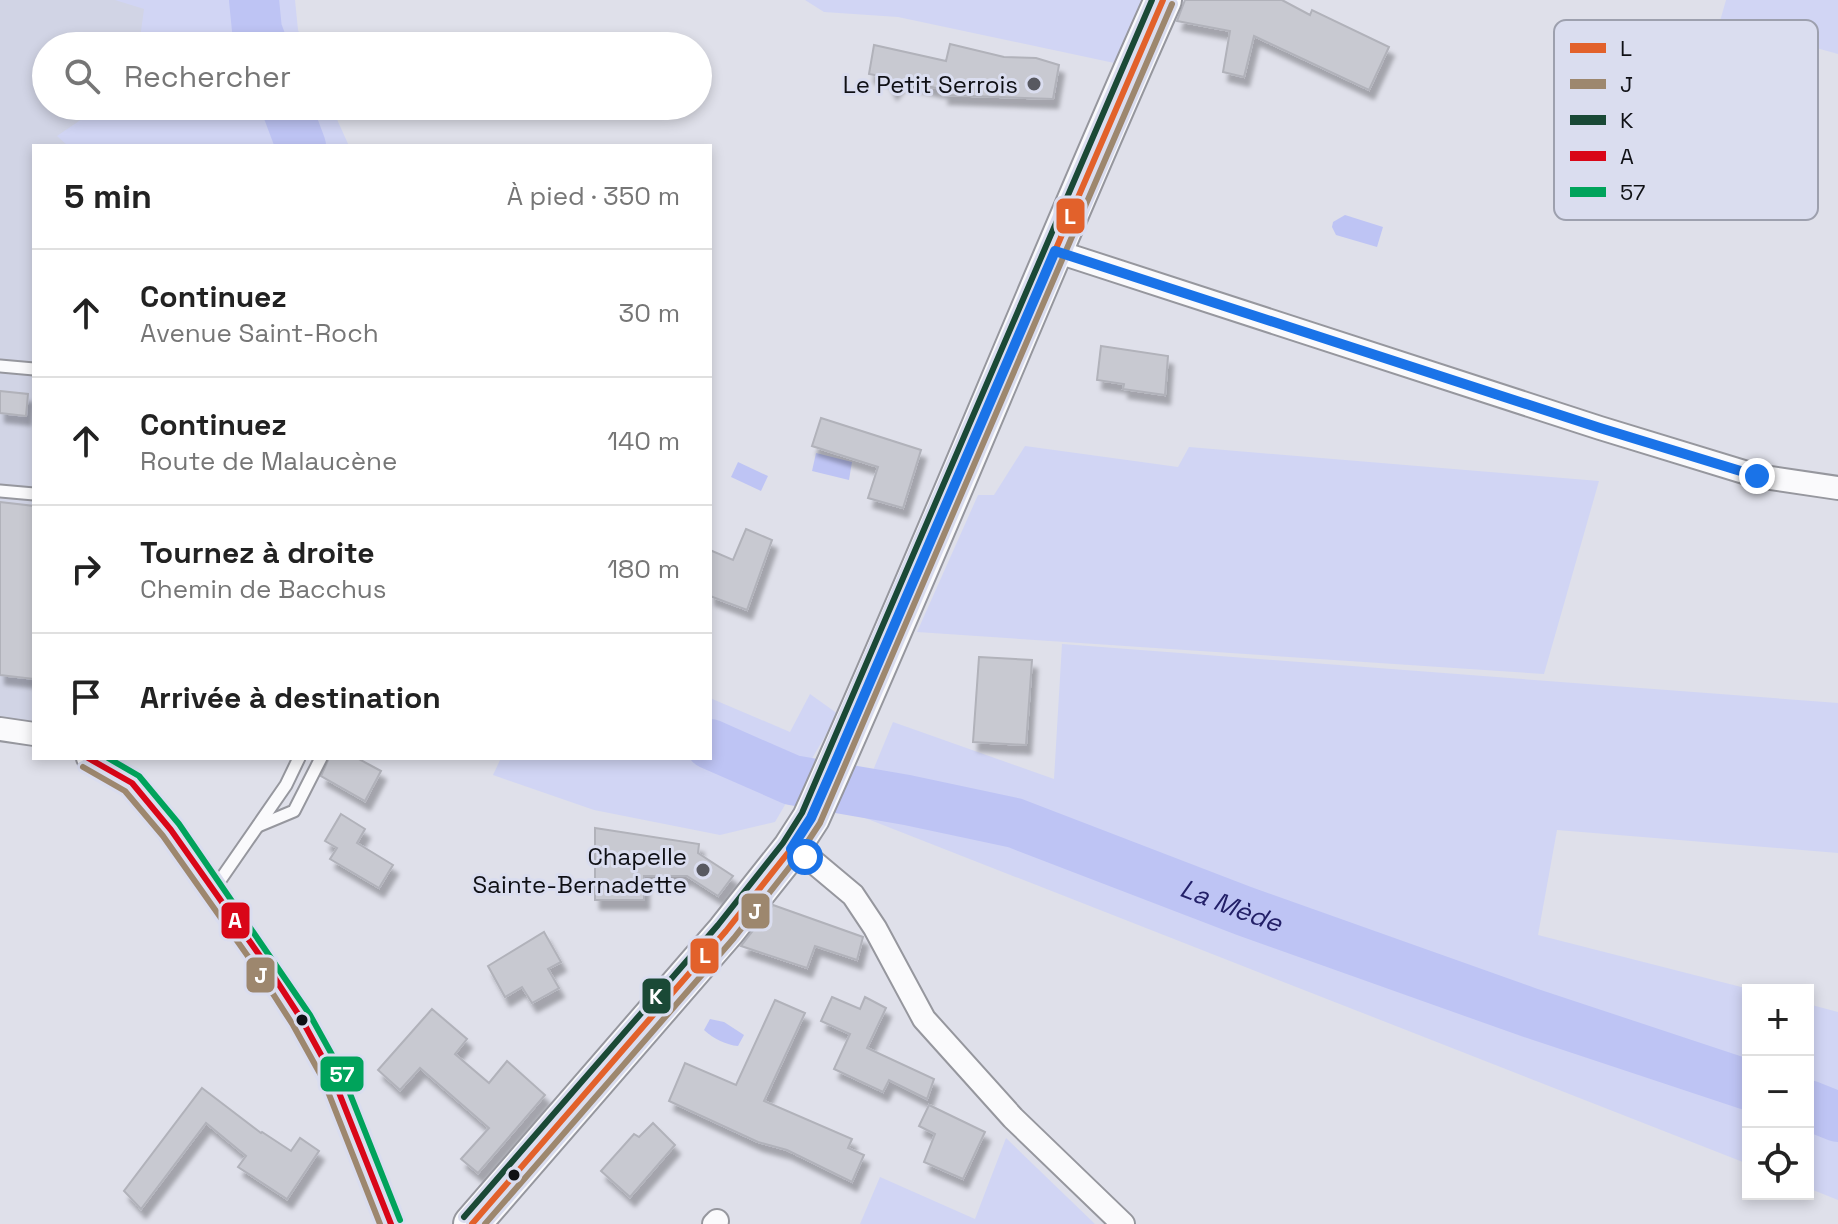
<!DOCTYPE html>
<html lang="fr">
<meta charset="utf-8">
<style>
body{margin:0;font-family:"Space Grotesk",sans-serif;background:#f2f2f2;color:#222}
.controls{position:absolute;right:24px;bottom:24px;display:grid;overflow:hidden;border-radius:0px;box-shadow:0 4px 12px #0003}
.controls button{width:72px;height:72px;display:grid;place-items:center;padding:0;border:0;border-bottom:2px solid #e0e0e0;background:#fff;color:#222;font:40px sans-serif}
.stop{position:absolute;width:24px;height:24px;margin:-18px;border:6px solid #1a73e8;border-radius:50%;background:#fff}
.stop.end{background:#1a73e8;border-color:#fff;box-shadow:0 2px 8px #0008}
.list{margin:0;padding:0;list-style:none}
h2{display:flex;justify-content:space-between;align-items:center;height:104px;margin:0;padding:0 32px;font-size:34px}
h2 small{font-size:26px;font-weight:400;color:#767676}
.list li{display:grid;grid-template-columns:52px 1fr auto;gap:24px;align-items:center;box-sizing:border-box;height:128px;padding:0 32px;border-top:2px solid #e0e0e0}
.list b{display:block;font-size:30px;white-space:nowrap}
.list p{margin:0;font-size:26px;white-space:nowrap;color:#767676}
.list em{font-size:26px;font-style:normal;color:#767676}
.icon{flex:none;width:44px;height:44px;fill:none;stroke:currentColor;stroke-width:2;stroke-linecap:round;stroke-linejoin:round}
.map{position:relative;flex:none;width:1838px;height:1224px;overflow:hidden}
.search{position:absolute;background:#fff;box-shadow:0 4px 12px #0003;left:32px;top:32px;width:680px;height:88px;display:flex;align-items:center;gap:20px;box-sizing:border-box;padding:0 28px;border-radius:44px;color:#767676;font-size:30px}
.panel{position:absolute;background:#fff;box-shadow:0 4px 12px #0003;left:32px;top:144px;width:680px;height:616px;border-radius:0px}
.map>svg:first-child{display:block}
</style>
<div class="map">
<svg width="1838" height="1224" viewBox="0 0 1838 1224">
<defs>
<filter id="shadow"><feDropShadow dx="5" dy="9" stdDeviation="2" flood-color="#0004"/></filter>
</defs>
<rect width="100%" height="100%" fill="#dfe0ea"/>
<path fill="#d1d4e5" d="M 0,0 L 172,0 L 175,46 L 46,46 L 46,106 L 179,106 L 182,146 L 34,146 L 34,722 L 0,717 Z"/>
<g fill="#d1d5f4">
<path d="M 115,0 L 295,0 L 298,30 L 305,46 L 139,46 L 144,9 Z"/>
<path d="M 805,0 L 1147,0 L 1119,64 L 898,17 L 824,12 Z"/>
<path d="M 1726,0 L 1838,0 L 1838,54 L 1720,21 Z"/>
<path d="M 101,106 L 331,106 L 349,146 L 68,146 L 57,136 Z"/>
<path d="M 1025,446 L 1178,467 L 1189,447 L 1599,481 L 1544,674 L 917,632 L 978,495 L 994,495 Z"/>
<path d="M 1062,644 L 1838,703 L 1838,853 L 1557,830 L 1538,935 L 1753,990 L 1748,990 L 1748,1164 L 855,814 L 893,722 L 1054,779 Z"/>
<path d="M 810,694 L 838,714 L 775,822 L 720,835 L 594,810 L 493,775 L 501,758 L 710,758 L 710,698 L 790,732 Z"/>
<path d="M 1808,1004 L 1838,1012 L 1838,1200 L 1808,1188 Z"/>
<path d="M 1006,1138 L 1095,1224 L 860,1224 L 880,1177 L 975,1219 Z"/>
</g>
<g fill="#bec4f4">
<path d="M 1345,215 L 1383,227 L 1377,247 L 1336,235 L 1332,227 L 1333,222 Z"/>
<path d="M 816,453 L 852,462 L 849,480 L 812,471 Z"/>
<path d="M 738,462 L 768,476 L 761,491 L 731,477 Z"/>
<path d="M 710,1019 L 724,1022 L 744,1035 L 738,1046 C 726,1045 714,1039 704,1030 Z"/>
</g>
<g fill="none" stroke-linecap="round" stroke-linejoin="round">
<g stroke="#bec4f4" stroke-width="50">
<path d="M 254,0 L 257,30 L 263,46"/>
<path d="M 286,106 L 301,146"/>
<path id="s1" d="M 710,744 L 792,780 L 907,800 L 1015,823 L 1244,911 L 1528,1012 L 1748,1085"/>
<path d="M 1808,1105 L 1838,1117"/>
</g>
</g>
<g fill="#c8c9d1" stroke="#b1b2ba" stroke-width="2" filter="url(#shadow)">
<path d="M 1185,0 L 1282,0 L 1310,15 L 1312,10 L 1389,47 L 1369,90 L 1254,36 L 1244,77 L 1223,72 L 1230,31 L 1177,21 Z"/>
<path d="M 950,44 L 1004,57 L 1036,58 L 1059,65 L 1053,99 L 943,95 L 945,90 L 901,80 L 892,91 L 885,77 L 869,74 L 874,45 L 946,61 Z"/>
<path d="M 1101,346 L 1168,356 L 1165,395 L 1123,389 L 1124,384 L 1097,380 Z"/>
<path d="M 0,391 L 28,394 L 26,416 L 0,413 Z"/>
<path d="M 821,418 L 921,450 L 903,508 L 868,498 L 878,467 L 812,446 Z"/>
<path d="M 0,502 L 34,506 L 34,679 L 0,675 Z"/>
<path d="M 746,529 L 772,540 L 747,610 L 710,596 L 710,550 L 733,560 Z"/>
<path d="M 979,657 L 1032,660 L 1026,745 L 973,742 Z"/>
<path d="M 329,758 L 357,758 L 381,771 L 365,801 L 321,776 Z"/>
<path d="M 341,814 L 365,829 L 357,843 L 393,865 L 379,888 L 330,859 L 337,848 L 325,841 Z"/>
<path d="M 595,828 L 699,844 L 698,853 L 733,876 L 718,896 L 687,876 L 644,876 L 644,900 L 595,900 Z"/>
<path d="M 773,905 L 863,937 L 857,960 L 815,946 L 807,968 L 741,946 L 755,928 L 761,930 L 767,914 Z"/>
<path d="M 544,932 L 561,962 L 548,969 L 559,988 L 532,1003 L 522,987 L 505,997 L 488,966 Z"/>
<path d="M 832,997 L 860,1009 L 865,997 L 886,1008 L 867,1048 L 934,1079 L 927,1099 L 889,1080 L 883,1092 L 834,1069 L 850,1034 L 821,1021 Z"/>
<path d="M 775,1000 L 805,1013 L 764,1101 L 852,1139 L 848,1148 L 864,1155 L 852,1182 L 787,1150 L 758,1142 L 669,1101 L 685,1063 L 736,1085 Z"/>
<path d="M 432,1009 L 467,1039 L 455,1054 L 489,1083 L 507,1061 L 545,1095 L 478,1173 L 461,1159 L 489,1128 L 420,1068 L 400,1090 L 378,1070 Z"/>
<path d="M 202,1088 L 261,1133 L 262,1132 L 291,1151 L 300,1138 L 319,1151 L 287,1199 L 238,1167 L 246,1156 L 206,1123 L 141,1209 L 124,1191 Z"/>
<path d="M 929,1105 L 985,1132 L 963,1179 L 924,1162 L 935,1134 L 919,1126 Z"/>
<path d="M 653,1123 L 675,1145 L 630,1197 L 601,1171 L 634,1134 L 639,1137 Z"/>
</g>
<g fill="none" stroke-linecap="round" stroke-linejoin="round">
<defs>
<g id="service">
<path d="M 0,366 L 34,369"/>
<path d="M 0,491 L 34,494"/>
<path d="M 258,826 L 294,811 L 321,758"/>
<path d="M 214,889 L 286,785 L 299,758"/>
</g>
<g id="minor">
<path d="M 1055,251 L 1600,428 L 1757,476 L 1838,488"/>
<path d="M 0,729 L 34,734"/>
<path d="M 88,758 L 132,783 L 171,830 L 265,963 L 302,1020 L 332,1075 L 391,1224"/>
<path d="M 791,849 L 816,864 L 853,895 L 875,928 L 924,1019 L 1013,1118 L 1123,1224"/>
<path d="M 714,1224 L 717,1221"/>
</g>
<path id="primary" d="M 472,1224 L 726,931 L 791,849 L 811,818 C 933,547 1042,271 1163,0"/>
</defs>
<use href="#service" stroke="#96979e" stroke-width="15"/>
<use href="#minor" stroke="#96979e" stroke-width="26"/>
<use href="#primary" stroke="#96979e" stroke-width="40"/>
<use href="#service" stroke="#fafafc" stroke-width="11"/>
<use href="#minor" stroke="#fafafc" stroke-width="22"/>
<use href="#primary" stroke="#fafafc" stroke-width="36"/>
<defs>
<path id="bus-1" d="M 472,1224 L 726,931 L 791,849 L 811,818 L 1163,0"/>
<g id="bus-2">
<path d="M 83,767 L 125,791 L 163,836 L 257,969 L 293,1025 L 323,1079 L 380,1224"/>
<path d="M 485,1224 L 734,938 L 799,855 L 820,823 L 1172,4"/>
</g>
<path id="bus-3" d="M 464,1217 L 718,925 L 783,843 L 802,813 L 1152,0"/>
<path id="bus-4" d="M 88,758 L 132,783 L 171,830 L 265,963 L 302,1020 L 332,1075 L 391,1224"/>
<path id="bus-5" d="M 108,758 L 139,776 L 179,824 L 310,1015 L 341,1071 L 400,1220"/>
</defs>
<use href="#bus-1" stroke="#daddef" stroke-width="12"/>
<use href="#bus-2" stroke="#daddef" stroke-width="12"/>
<use href="#bus-3" stroke="#daddef" stroke-width="12"/>
<use href="#bus-4" stroke="#daddef" stroke-width="12"/>
<use href="#bus-5" stroke="#daddef" stroke-width="12"/>
<use href="#bus-1" stroke="#e2612b" stroke-width="6"/>
<use href="#bus-2" stroke="#9d876e" stroke-width="6"/>
<use href="#bus-3" stroke="#1a4936" stroke-width="6"/>
<use href="#bus-4" stroke="#d90618" stroke-width="6"/>
<use href="#bus-5" stroke="#00a35b" stroke-width="6"/>
</g>
<g fill="none" stroke-linecap="round" stroke-linejoin="round">
<path stroke="#1a73e8" stroke-width="10" d="M 805,857 L 791,849 L 811,818 L 833,768 L 1055,251 L 1600,428 L 1757,476"/>
</g>
<g fill="#585960" stroke="#daddef" stroke-width="3">
<circle cx="1034" cy="84" r="8"/>
<circle cx="703" cy="870" r="8"/>
</g>
<g fill="#0f1015" stroke="#daddef" stroke-width="3">
<circle cx="302" cy="1020" r="7"/>
<circle cx="514" cy="1175" r="7"/>
</g>
<g text-anchor="middle" dominant-baseline="central" stroke-width="6" stroke-linejoin="round" paint-order="stroke">
<g font-size="24" fill="#0f1015" stroke="#daddef" text-anchor="end">
<text x="1018" y="84">Le Petit Serrois</text>
<text x="687" y="856">Chapelle<tspan x="687" dy="28">Sainte-Bernadette</tspan></text>
</g>
<g font-size="26" font-style="italic" fill="#232068" stroke="#daddef">
<text stroke="none"><textPath href="#s1" startOffset="548">La Mède</textPath></text>
</g>
</g>
<rect x="1554" y="20" width="264" height="200" rx="12" fill="#daddef" stroke="#9da0ae" stroke-width="2"/>
<rect x="1570" y="43" width="36" height="10" fill="#e2612b"/>
<rect x="1570" y="79" width="36" height="10" fill="#9d876e"/>
<rect x="1570" y="115" width="36" height="10" fill="#1a4936"/>
<rect x="1570" y="151" width="36" height="10" fill="#d90618"/>
<rect x="1570" y="187" width="36" height="10" fill="#00a35b"/>
<g font-size="22" fill="#0f1015">
<text x="1620" y="56">L</text>
<text x="1620" y="92">J</text>
<text x="1620" y="128">K</text>
<text x="1620" y="164">A</text>
<text x="1620" y="200">57</text>
</g>
<g stroke="#daddef" stroke-width="3">
<rect x="1055" y="197" width="31" height="38" rx="8" fill="#e2612b"/>
<rect x="740" y="892" width="31" height="38" rx="8" fill="#9d876e"/>
<rect x="220" y="901" width="31" height="39" rx="8" fill="#d90618"/>
<rect x="689" y="937" width="31" height="38" rx="8" fill="#e2612b"/>
<rect x="245" y="956" width="31" height="38" rx="8" fill="#9d876e"/>
<rect x="641" y="977" width="31" height="38" rx="8" fill="#1a4936"/>
<rect x="319" y="1055" width="46" height="38" rx="8" fill="#00a35b"/>
</g>
<g font-size="22" text-anchor="middle" font-weight="bold" fill="#fff">
<text x="1070" y="224">L</text>
<text x="755" y="919">J</text>
<text x="235" y="928">A</text>
<text x="705" y="963">L</text>
<text x="261" y="983">J</text>
<text x="656" y="1004">K</text>
<text x="342" y="1082">57</text>
</g>
</svg>
<div class="controls">
<button>+</button>
<button>−</button>
<button><svg class="icon" aria-label="locate" viewBox="0 0 24 24"><circle cx="12" cy="12" r="6"/><path d="M12 2v4M12 18v4M2 12h4M18 12h4"/></svg></button>
</div>
<div class="stop" style="left:805px;top:857px"></div>
<div class="stop end" style="left:1757px;top:476px"></div>
<div class="search"><svg class="icon" aria-label="search" viewBox="0 0 24 24"><circle cx="10" cy="10" r="6"/><path d="M15 15l6 6"/></svg>Rechercher</div>
<section class="panel">
<h2>5 min<small>À pied · 350 m</small></h2>
<ul class="list">
<li><svg class="icon" aria-label="ahead" viewBox="0 0 24 24"><path d="M12 20V5M6 11l6-6 6 6"/></svg><div><b>Continuez</b><p>Avenue Saint-Roch</p></div><em>30 m</em></li>
<li><svg class="icon" aria-label="ahead" viewBox="0 0 24 24"><path d="M12 20V5M6 11l6-6 6 6"/></svg><div><b>Continuez</b><p>Route de Malaucène</p></div><em>140 m</em></li>
<li><svg class="icon" aria-label="right" viewBox="0 0 24 24"><path d="M7 20v-9h11M14 6l5 5-5 5"/></svg><div><b>Tournez à droite</b><p>Chemin de Bacchus</p></div><em>180 m</em></li>
<li><svg class="icon" aria-label="arrive" viewBox="0 0 24 24"><path d="M6 21V4h12l-3 4 3 4H6"/></svg><div><b>Arrivée à destination</b></div></li>
</ul>
</section>
</div>
